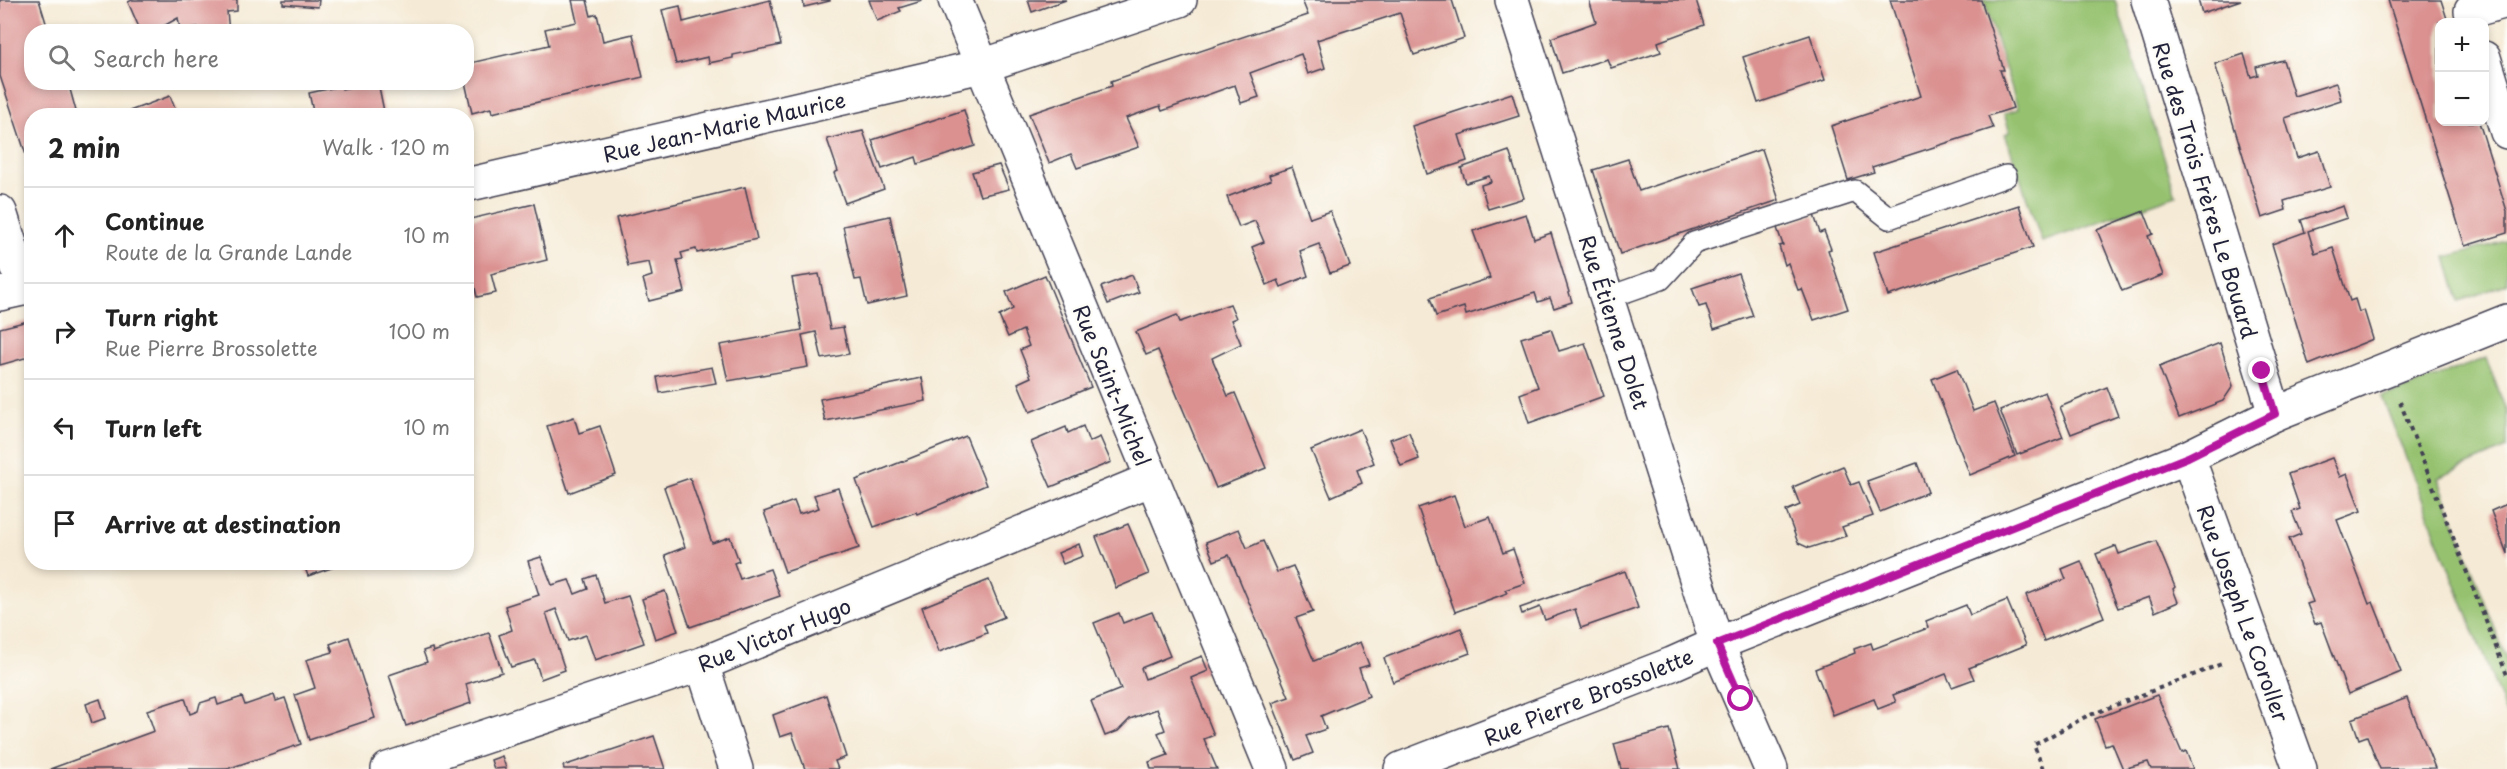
<!DOCTYPE html>
<meta charset="utf-8">
<style>
body{margin:0;font-family:"Playpen Sans",sans-serif;background:#f2f2f2;color:#222}
.controls{position:absolute;right:18px;top:18px;display:grid;overflow:hidden;border-radius:12px;box-shadow:0 3px 9px #0003}
.controls button{width:54px;height:54px;display:grid;place-items:center;padding:0;border:0;border-bottom:2px solid #e0e0e0;background:#fff;color:#222;font:30px sans-serif}
.stop{position:absolute;width:18px;height:18px;margin:-14px;border:4px solid #b5179e;border-radius:50%;background:#fff}
.stop.end{background:#b5179e;border-color:#fff;box-shadow:0 2px 6px #0008}
.list{margin:0;padding:0;list-style:none}
h2{display:flex;justify-content:space-between;align-items:center;height:78px;margin:0;padding:0 24px;font-size:26px}
h2 small{font-size:20px;font-weight:400;color:#767676}
.list li{display:grid;grid-template-columns:39px 1fr auto;gap:18px;align-items:center;box-sizing:border-box;height:96px;padding:0 24px;border-top:2px solid #e0e0e0}
.list b{display:block;font-size:22px;white-space:nowrap}
.list p{margin:0;font-size:20px;white-space:nowrap;color:#767676}
.list em{font-size:20px;font-style:normal;color:#767676}
.icon{flex:none;width:33px;height:33px;fill:none;stroke:currentColor;stroke-width:2;stroke-linecap:round;stroke-linejoin:round}
.map{position:relative;flex:none;width:2507px;height:769px;overflow:hidden}
.search{position:absolute;background:#fff;box-shadow:0 3px 9px #0003;left:24px;top:24px;width:450px;height:66px;display:flex;align-items:center;gap:15px;box-sizing:border-box;padding:0 21px;border-radius:24px;color:#767676;font-size:22px}
.panel{position:absolute;background:#fff;box-shadow:0 3px 9px #0003;left:24px;top:108px;width:450px;height:462px;border-radius:24px}
.map>svg:first-child{display:block}
</style>
<div class="map">
<svg width="2507" height="769" viewBox="0 0 2507 769">
<rect width="100%" height="100%" fill="#fdfcf7"/>
<filter id="ink" filterUnits="userSpaceOnUse"><feTurbulence type="fractalNoise" baseFrequency=".0167" numOctaves="2"/><feDisplacementMap in="SourceGraphic" scale="12" xChannelSelector="R" yChannelSelector="G"/><feConvolveMatrix kernelMatrix="1 2 1 2 8 2 1 2 1" color-interpolation-filters="sRGB"/></filter>
<filter id="wash" filterUnits="userSpaceOnUse"><feTurbulence type="fractalNoise" baseFrequency=".008" numOctaves="4" result="noise"/><feDisplacementMap in="SourceGraphic" scale="24" xChannelSelector="R" yChannelSelector="G"/><feGaussianBlur stdDeviation="1.35" result="paint"/><feColorMatrix in="noise" values="0 0 0 0 0 0 0 0 0 0 0 0 0 0 0 0 0 1.4 0 .05"/><feComposite in="paint" operator="in"/></filter>
<g filter="url(#wash)">
<rect width="100%" height="100%" fill="#f5ead5"/>
<g fill="#96c270" stroke="#5c7256" stroke-width="1.5">
<path d="M 1984,0 L 2115,0 L 2176,195 L 2042,242 L 2005,134 L 2010,132 L 2004,114 L 2018,109 Z"/>
<path d="M 2507,241 L 2507,284 L 2459,301 L 2446,257 Z"/>
<path d="M 2486,358 L 2507,413 L 2507,448 L 2438,478 L 2507,661 L 2507,716 L 2382,397 Z"/>
</g>
<g id="blocks">
<g fill="#da9190">
<path d="M 0,0 L 39,0 L 47,26 L 51,25 L 53,32 L 32,32 L 32,82 L 68,82 L 76,111 L 62,116 L 32,116 L 32,173 L 0,76 Z"/>
<path d="M 132,0 L 237,0 L 237,11 L 227,12 L 229,31 L 199,32 L 198,27 L 180,29 L 178,18 L 153,32 L 141,32 L 128,2 Z"/>
<path d="M 283,0 L 319,0 L 318,7 L 283,4 Z"/>
<path d="M 572,0 L 587,0 L 591,16 L 597,14 L 603,41 L 633,34 L 643,77 L 492,113 L 491,108 L 472,113 L 465,82 L 466,82 L 466,64 L 549,45 L 545,29 L 577,22 Z"/>
<path d="M 770,0 L 781,45 L 733,55 L 733,58 L 709,63 L 708,57 L 676,64 L 662,10 L 680,6 L 683,22 Z"/>
<path d="M 803,0 L 830,0 L 830,1 L 804,7 Z"/>
<path d="M 869,0 L 922,0 L 922,1 L 899,8 L 901,11 L 877,21 Z"/>
<path d="M 1028,0 L 1066,0 L 1032,12 Z"/>
<path d="M 1302,0 L 1452,0 L 1464,38 L 1414,55 L 1400,13 L 1317,40 L 1325,68 L 1308,74 L 1301,54 L 1250,73 L 1259,97 L 1241,103 L 1235,85 L 1162,111 L 1160,106 L 1126,118 L 1139,147 L 1077,168 L 1071,154 L 1049,163 L 1029,114 L 1112,86 L 1111,81 L 1308,15 Z"/>
<path d="M 1589,0 L 1696,0 L 1704,25 L 1658,42 L 1661,52 L 1611,68 L 1607,59 L 1562,73 L 1551,38 L 1596,22 Z"/>
<path d="M 1890,0 L 1981,0 L 2004,70 L 2000,70 L 2013,108 L 1988,116 L 1993,128 L 1872,167 L 1874,172 L 1848,180 L 1831,126 L 1921,96 Z"/>
<path d="M 2198,0 L 2241,0 L 2202,13 Z"/>
<path d="M 2388,0 L 2441,0 L 2448,22 L 2439,22 L 2439,122 L 2479,122 L 2507,211 L 2507,233 L 2465,246 Z"/>
<path d="M 1810,35 L 1825,80 L 1758,103 L 1743,57 Z"/>
<path d="M 2244,54 L 2251,77 L 2258,75 L 2256,67 L 2283,60 L 2294,96 L 2336,83 L 2341,100 L 2285,118 L 2297,158 L 2319,151 L 2330,187 L 2284,201 L 2286,210 L 2262,218 L 2215,64 Z"/>
<path d="M 378,82 L 385,116 L 314,116 L 309,93 L 341,86 L 342,89 Z"/>
<path d="M 1512,93 L 1519,116 L 1459,135 L 1467,161 L 1427,174 L 1412,126 Z"/>
<path d="M 170,96 L 178,116 L 164,116 L 174,111 L 159,116 L 129,116 L 127,112 Z"/>
<path d="M 964,110 L 975,146 L 918,164 L 916,157 L 882,169 L 872,140 Z"/>
<path d="M 863,131 L 884,189 L 845,203 L 834,173 L 838,171 L 827,139 Z"/>
<path d="M 1762,149 L 1779,200 L 1620,254 L 1593,170 L 1628,159 L 1639,191 Z"/>
<path d="M 1509,151 L 1524,198 L 1488,209 L 1481,185 L 1491,182 L 1489,176 L 1466,183 L 1461,168 Z"/>
<path d="M 999,165 L 1009,189 L 980,196 L 972,172 Z"/>
<path d="M 1292,167 L 1310,218 L 1330,211 L 1350,266 L 1330,273 L 1319,244 L 1300,251 L 1308,276 L 1281,287 L 1278,280 L 1267,285 L 1252,247 L 1264,242 L 1255,221 L 1239,227 L 1227,197 L 1271,180 L 1269,175 Z"/>
<path d="M 745,187 L 757,239 L 697,253 L 696,249 L 681,253 L 683,259 L 677,260 L 685,292 L 649,301 L 643,279 L 652,276 L 649,262 L 628,266 L 616,218 Z"/>
<path d="M 534,204 L 547,260 L 491,274 L 496,293 L 477,297 L 473,279 L 466,281 L 466,220 Z"/>
<path d="M 2019,205 L 2033,247 L 1888,296 L 1874,252 Z"/>
<path d="M 2343,206 L 2347,218 L 2308,231 L 2315,254 L 2333,248 L 2350,301 L 2355,299 L 2359,312 L 2364,310 L 2373,339 L 2309,365 L 2272,244 L 2305,232 L 2301,220 Z"/>
<path d="M 2144,211 L 2153,234 L 2148,236 L 2163,275 L 2122,291 L 2097,230 Z"/>
<path d="M 1526,214 L 1534,239 L 1551,233 L 1572,302 L 1554,308 L 1550,298 L 1538,302 L 1535,293 L 1466,315 L 1464,307 L 1436,316 L 1430,298 L 1490,278 L 1473,231 Z"/>
<path d="M 1814,215 L 1820,233 L 1824,231 L 1831,249 L 1828,250 L 1848,309 L 1814,320 L 1802,289 L 1798,290 L 1788,263 L 1785,265 L 1779,246 L 1783,245 L 1777,228 Z"/>
<path d="M 890,216 L 907,296 L 867,305 L 861,279 L 855,280 L 843,226 Z"/>
<path d="M 1738,273 L 1753,316 L 1714,329 L 1706,305 L 1699,307 L 1692,288 Z"/>
<path d="M 819,274 L 830,329 L 843,327 L 849,354 L 822,359 L 816,332 L 802,335 L 808,367 L 728,381 L 720,345 L 802,330 L 792,278 Z"/>
<path d="M 1045,275 L 1091,387 L 1030,412 L 1018,383 L 1031,377 L 1020,350 L 1029,346 L 1023,330 L 1008,337 L 999,316 L 1013,309 L 1006,292 Z"/>
<path d="M 1132,275 L 1139,292 L 1108,304 L 1101,287 Z"/>
<path d="M 1230,304 L 1236,318 L 1231,320 L 1241,344 L 1212,358 L 1228,396 L 1235,393 L 1266,468 L 1216,488 L 1158,350 L 1146,355 L 1136,332 L 1177,315 L 1180,322 Z"/>
<path d="M 32,320 L 32,356 L 0,365 L 0,328 Z"/>
<path d="M 1551,329 L 1559,351 L 1585,343 L 1604,396 L 1529,423 L 1520,394 L 1538,387 L 1521,338 Z"/>
<path d="M 2220,343 L 2233,386 L 2223,401 L 2179,418 L 2159,367 Z"/>
<path d="M 712,367 L 716,383 L 660,393 L 657,377 Z"/>
<path d="M 1957,369 L 1973,411 L 1994,403 L 2015,456 L 1970,475 L 1932,379 Z"/>
<path d="M 922,378 L 926,401 L 825,421 L 820,399 Z"/>
<path d="M 2107,387 L 2118,416 L 2071,434 L 2060,407 Z"/>
<path d="M 2045,392 L 2063,437 L 2017,455 L 2000,410 Z"/>
<path d="M 574,417 L 579,433 L 600,426 L 616,475 L 569,493 L 547,426 Z"/>
<path d="M 1083,426 L 1089,442 L 1100,437 L 1111,462 L 1051,487 L 1031,442 L 1066,427 L 1068,433 Z"/>
<path d="M 1360,429 L 1374,463 L 1357,470 L 1362,483 L 1331,497 L 1311,450 Z"/>
<path d="M 1409,432 L 1419,459 L 1401,466 L 1390,439 Z"/>
<path d="M 966,436 L 986,485 L 917,514 L 916,512 L 874,527 L 856,480 Z"/>
<path d="M 2332,458 L 2340,477 L 2347,474 L 2361,511 L 2337,520 L 2369,604 L 2373,602 L 2401,672 L 2348,694 L 2321,622 L 2315,624 L 2307,604 L 2313,602 L 2289,539 L 2301,534 L 2292,512 L 2300,509 L 2288,474 Z"/>
<path d="M 1917,463 L 1928,492 L 1880,512 L 1867,481 Z"/>
<path d="M 1843,466 L 1851,485 L 1859,482 L 1873,516 L 1842,527 L 1846,536 L 1809,548 L 1798,543 L 1786,511 L 1800,505 L 1793,487 Z"/>
<path d="M 690,478 L 712,543 L 730,537 L 739,561 L 734,563 L 740,579 L 770,569 L 780,596 L 690,627 L 665,555 L 685,547 L 664,487 Z"/>
<path d="M 838,488 L 859,548 L 785,572 L 764,512 L 794,501 L 799,514 L 819,508 L 814,495 Z"/>
<path d="M 1454,495 L 1465,526 L 1490,517 L 1503,553 L 1513,549 L 1525,583 L 1505,590 L 1507,593 L 1455,612 L 1418,508 Z"/>
<path d="M 2507,504 L 2507,554 L 2491,511 Z"/>
<path d="M 1128,524 L 1149,574 L 1116,588 L 1096,537 Z"/>
<path d="M 1239,529 L 1247,548 L 1263,541 L 1277,572 L 1293,566 L 1313,612 L 1296,618 L 1314,661 L 1360,642 L 1369,665 L 1359,668 L 1369,696 L 1321,716 L 1326,729 L 1306,736 L 1313,753 L 1295,760 L 1272,703 L 1289,697 L 1229,555 L 1214,561 L 1206,542 Z"/>
<path d="M 2156,541 L 2175,587 L 2173,589 L 2178,602 L 2155,612 L 2149,597 L 2118,608 L 2096,554 L 2116,546 L 2119,554 Z"/>
<path d="M 1079,544 L 1083,556 L 1063,564 L 1058,553 Z"/>
<path d="M 541,557 L 552,585 L 569,580 L 575,594 L 588,589 L 585,579 L 596,575 L 605,603 L 628,596 L 644,643 L 595,660 L 586,635 L 568,641 L 556,609 L 546,613 L 565,670 L 541,679 L 535,660 L 511,667 L 499,635 L 512,630 L 505,606 L 539,595 L 528,561 Z"/>
<path d="M 2081,561 L 2104,617 L 2044,641 L 2026,595 L 2066,579 L 2062,569 Z"/>
<path d="M 303,562 L 346,562 L 346,563 L 308,576 Z"/>
<path d="M 1625,571 L 1638,608 L 1581,628 L 1575,609 L 1545,620 L 1540,607 L 1522,614 L 1520,608 Z"/>
<path d="M 989,580 L 1004,617 L 984,625 L 987,633 L 939,652 L 922,607 Z"/>
<path d="M 665,591 L 678,631 L 655,639 L 642,599 Z"/>
<path d="M 2007,600 L 2026,645 L 1969,668 L 1974,679 L 1952,687 L 1946,674 L 1893,695 L 1896,702 L 1878,709 L 1874,699 L 1833,715 L 1815,669 L 1855,653 L 1854,649 L 1871,643 L 1873,649 L 1928,628 L 1926,621 L 1966,605 L 1970,615 Z"/>
<path d="M 1152,612 L 1170,656 L 1141,668 L 1145,679 L 1202,656 L 1208,671 L 1191,678 L 1214,735 L 1204,739 L 1217,769 L 1151,769 L 1149,762 L 1168,755 L 1158,733 L 1165,730 L 1157,709 L 1130,719 L 1118,731 L 1105,736 L 1091,701 L 1121,689 L 1094,623 L 1119,613 L 1123,623 Z"/>
<path d="M 1461,628 L 1470,653 L 1393,682 L 1384,658 Z"/>
<path d="M 489,633 L 502,672 L 466,684 L 471,703 L 406,726 L 389,675 L 427,662 L 423,651 L 432,648 L 433,652 Z"/>
<path d="M 349,637 L 375,718 L 309,740 L 295,695 L 315,688 L 306,660 L 333,652 L 330,644 Z"/>
<path d="M 274,695 L 276,701 L 285,698 L 301,744 L 227,769 L 50,769 L 154,731 L 147,710 L 185,698 L 190,714 L 198,711 L 200,703 L 216,698 L 218,705 L 242,697 L 245,705 Z"/>
<path d="M 826,695 L 846,757 L 835,761 L 838,769 L 805,769 L 792,733 L 780,737 L 773,715 Z"/>
<path d="M 2157,695 L 2182,753 L 2186,751 L 2193,769 L 2151,769 L 2148,762 L 2123,769 L 2112,743 L 2105,745 L 2095,719 Z"/>
<path d="M 2407,698 L 2435,768 L 2380,769 L 2367,736 L 2359,739 L 2352,719 Z"/>
<path d="M 100,699 L 106,718 L 92,723 L 86,704 Z"/>
<path d="M 1669,729 L 1680,769 L 1621,769 L 1614,744 Z"/>
<path d="M 654,736 L 665,769 L 564,769 L 563,766 Z"/>
<path d="M 502,756 L 506,768 L 494,769 L 491,760 Z"/>
</g>
</g>
</g>
<g filter="url(#ink)">
<use href="#blocks" fill-opacity="0" stroke="#424052" stroke-width="1.5"/>
<g fill="none" stroke-linecap="round" stroke-linejoin="round">
<defs>
<path id="service" d="M 1607,298 L 1661,279 L 1694,243 L 1855,191 L 1889,218 L 2006,176"/>
<g id="minor">
<path d="M 2148,0 L 2275,414"/>
<path d="M 2471,11 L 2507,1"/>
<path d="M 2484,58 L 2507,132"/>
<path d="M 982,66 L 1180,0"/>
<path d="M 0,212 L 24,288"/>
<path d="M 2188,457 L 2300,769"/>
<path d="M 702,664 L 736,769"/>
</g>
<g id="tertiary">
<path d="M 955,0 L 1272,769"/>
<path d="M 1512,0 L 1717,644 L 1771,769"/>
<path d="M 466,185 L 982,66"/>
<path d="M 0,294 L 32,287"/>
<path d="M 388,769 L 702,664 L 1152,479"/>
<path d="M 1401,769 L 1672,664 L 1717,644 L 2188,457 L 2275,414 L 2507,321"/>
</g>
</defs>
<use href="#service" stroke="#424052" stroke-width="24"/>
<use href="#minor" stroke="#424052" stroke-width="36"/>
<use href="#tertiary" stroke="#424052" stroke-width="36"/>
<g stroke="#424052" stroke-width="4" stroke-dasharray="4.5 4.5" stroke-linecap="butt">
<path d="M 2400,402 L 2507,675"/>
<path d="M 2043,769 L 2034,745 L 2085,717 L 2224,663"/>
</g>
<use href="#service" stroke="#fff" stroke-width="21"/>
<use href="#minor" stroke="#fff" stroke-width="33"/>
<use href="#tertiary" stroke="#fff" stroke-width="33"/>
</g>
</g>
<g fill="none" stroke-linecap="round" stroke-linejoin="round" filter="url(#ink)">
<path stroke="#b5179e" stroke-width="8" d="M 1741,699 L 1717,644 L 2188,457 L 2275,414 L 2262,371"/>
</g>
<g text-anchor="middle" dominant-baseline="central" stroke-width="5" stroke-linejoin="round" paint-order="stroke">
<g font-size="21" fill="#22223b" stroke="#fdfcf7">
<text transform="translate(724 126) rotate(-13)">Rue Jean-Marie Maurice</text>
<text transform="translate(2206 190) rotate(73)">Rue des Trois Frères Le Bouard</text>
<text transform="translate(1615 322) rotate(72)">Rue Étienne Dolet</text>
<text transform="translate(1113 385) rotate(68)">Rue Saint-Michel</text>
<text transform="translate(2244 613) rotate(70)">Rue Joseph Le Coroller</text>
<text transform="translate(774 634) rotate(-22)">Rue Victor Hugo</text>
<text transform="translate(1588 696) rotate(-22)">Rue Pierre Brossolette</text>
</g>
</g>
</svg>
<div class="controls">
<button>+</button>
<button>−</button>
</div>
<div class="stop" style="left:1741px;top:699px"></div>
<div class="stop end" style="left:2262px;top:371px"></div>
<div class="search"><svg class="icon" aria-label="search" viewBox="0 0 24 24"><circle cx="10" cy="10" r="6"/><path d="M15 15l6 6"/></svg>Search here</div>
<section class="panel">
<h2>2 min<small>Walk · 120 m</small></h2>
<ul class="list">
<li><svg class="icon" aria-label="ahead" viewBox="0 0 24 24"><path d="M12 20V5M6 11l6-6 6 6"/></svg><div><b>Continue</b><p>Route de la Grande Lande</p></div><em>10 m</em></li>
<li><svg class="icon" aria-label="right" viewBox="0 0 24 24"><path d="M7 20v-9h11M14 6l5 5-5 5"/></svg><div><b>Turn right</b><p>Rue Pierre Brossolette</p></div><em>100 m</em></li>
<li><svg class="icon" aria-label="left" viewBox="0 0 24 24"><path d="M17 20v-9H6M10 6l-5 5 5 5"/></svg><div><b>Turn left</b></div><em>10 m</em></li>
<li><svg class="icon" aria-label="arrive" viewBox="0 0 24 24"><path d="M6 21V4h12l-3 4 3 4H6"/></svg><div><b>Arrive at destination</b></div></li>
</ul>
</section>
</div>
